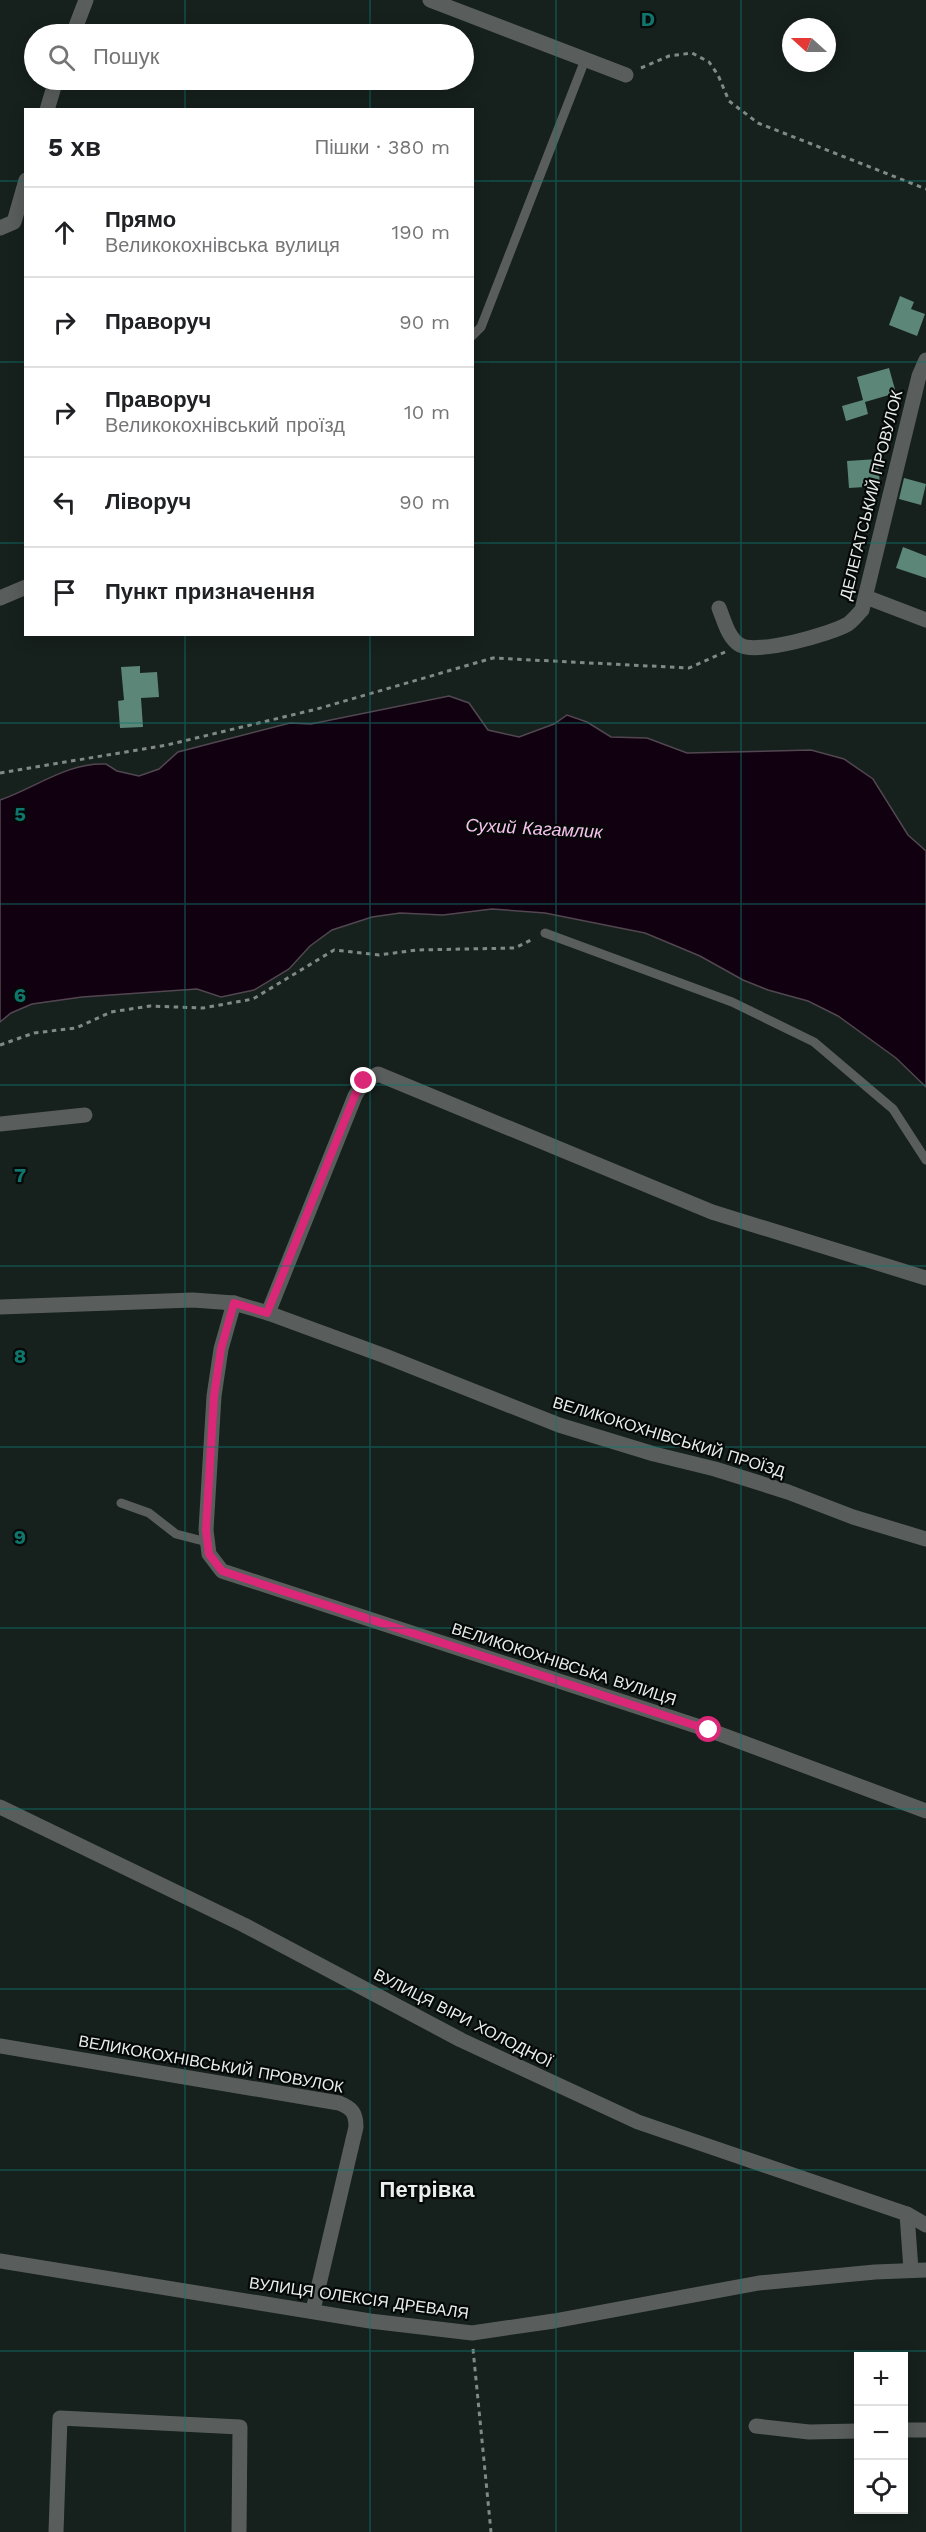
<!DOCTYPE html>
<html lang="uk">
<meta charset="utf-8">
<style>
body{margin:0;font-family:"Work Sans",sans-serif;background:#f6f6f6;color:#202124}
.controls{position:absolute;right:18px;bottom:18px;display:grid;overflow:hidden;border-radius:0px;box-shadow:0 3px 15px #0003}
.controls button{width:54px;height:54px;display:grid;place-items:center;padding:0;border:0;border-bottom:2px solid #e0e0e0;background:#fff;color:#202124;font:30px sans-serif}
.compass{position:absolute;left:782px;top:18px;width:54px;height:54px;border-radius:50%;background:#fff;box-shadow:0 3px 15px #0003;rotate:291deg}
.stop{position:absolute;width:18px;height:18px;margin:-14px;border:4px solid #db2777;border-radius:50%;background:#fff}
.stop.end{background:#db2777;border-color:#fff;box-shadow:0 2px 6px #0008}
.list{margin:0;padding:0;list-style:none}
h2{display:flex;justify-content:space-between;align-items:center;height:78px;margin:0;padding:0 24px;font-size:26px}
h2 small{font-size:20px;font-weight:400;color:#757577}
.list li{display:grid;grid-template-columns:39px 1fr auto;gap:18px;align-items:center;box-sizing:border-box;height:90px;padding:0 24px;border-top:2px solid #e0e0e0}
.list b{display:block;font-size:22px;white-space:nowrap}
.list p{margin:0;font-size:20px;white-space:nowrap;color:#757577}
.list em{font-size:20px;font-style:normal;color:#757577}
.icon{flex:none;width:33px;height:33px;fill:none;stroke:currentColor;stroke-width:2;stroke-linecap:round;stroke-linejoin:round}
.map{position:relative;flex:none;width:926px;height:2532px;overflow:hidden}
.search{position:absolute;background:#fff;box-shadow:0 3px 15px #0003;left:24px;top:24px;width:450px;height:66px;display:flex;align-items:center;gap:15px;box-sizing:border-box;padding:0 21px;border-radius:33px;color:#757577;font-size:22px}
.panel{position:absolute;background:#fff;box-shadow:0 3px 15px #0003;left:24px;top:108px;width:450px;height:528px;border-radius:0px}
.map>svg:first-child{display:block}
</style>
<div class="map">
<svg width="926" height="2532" viewBox="0 0 926 2532">
<rect width="100%" height="100%" fill="#16201d"/>
<path fill="#11000f" stroke="#524751" stroke-width="1.5" d="M 449,696 L 469,703 L 488,730 L 519,737 L 554,724 L 567,715 L 587,722 L 611,737 L 647,738 L 687,753 L 811,750 L 844,759 L 873,779 L 908,835 L 926,851 L 926,1087 L 896,1058 L 838,1016 L 808,1001 L 768,990 L 743,980 L 700,956 L 645,933 L 545,913 L 492,909 L 443,915 L 400,913 L 372,917 L 332,930 L 310,946 L 289,969 L 254,990 L 221,997 L 197,989 L 82,997 L 32,1004 L 11,1013 L 0,1022 L 0,800 C 35,788 68,762 106,764 L 117,771 L 139,776 L 159,769 L 178,752 L 290,723 L 311,724 Z"/>
<g fill="#5c8778">
<path d="M 900,296 L 914,302 L 911,309 L 925,314 L 917,336 L 889,325 Z"/>
<path d="M 889,368 L 896,393 L 865,402 L 868,414 L 846,421 L 842,406 L 863,400 L 857,377 Z"/>
<path d="M 878,459 L 880,486 L 849,488 L 847,461 Z"/>
<path d="M 904,478 L 926,484 L 921,505 L 899,499 Z"/>
<path d="M 903,547 L 926,556 L 926,578 L 896,568 Z"/>
<path d="M 140,666 L 140,673 L 157,672 L 159,697 L 141,698 L 143,727 L 120,728 L 118,701 L 124,700 L 121,667 Z"/>
</g>
<g fill="none" stroke-linecap="round" stroke-linejoin="round">
<g stroke="#818987" stroke-width="3" stroke-dasharray="4.5 4.5" stroke-linecap="butt">
<path d="M 641,68 L 669,56 L 692,53 L 709,62 L 718,75 L 729,101 L 758,123 L 926,189"/>
<path d="M 0,773 L 167,745 L 317,709 L 493,658 L 689,668 L 725,652"/>
<path d="M 0,1045 L 34,1033 L 76,1028 L 111,1012 L 150,1006 L 203,1008 L 253,999 L 334,950 L 379,955 L 417,950 L 515,948 L 533,939"/>
<path d="M 473,2349 L 491,2532"/>
</g>
<g stroke="#595e5c" stroke-width="9">
<path d="M 472,336 L 481,327 L 585,60"/>
<path d="M 545,933 L 732,1002 L 814,1042 L 893,1109 L 926,1160"/>
<path d="M 121,1503 L 149,1513 L 176,1534 L 207,1542"/>
</g>
<g stroke="#595e5c" stroke-width="15">
<path d="M 430,0 L 626,75"/>
<path d="M 73,34 L 86,0"/>
<path d="M 47,110 L 56,80"/>
<path d="M 0,228 L 14,222 L 26,180"/>
<path d="M 866,597 L 926,620"/>
<path d="M 0,598 L 26,587"/>
<path d="M 719,608 C 724,620 728,638 740,645 C 757,655 831,634 848,624 C 853,620 858,614 862,610 L 919,376 L 926,360"/>
<path d="M 0,1124 L 85,1115"/>
<path d="M 234,1303 L 221,1349 L 214,1396 L 206,1530 L 209,1554 L 222,1571 L 709,1730 L 926,1811"/>
<path d="M 0,1307 L 193,1300 L 234,1303 L 268,1313 L 385,1356 L 559,1425 L 654,1454 L 715,1469 L 788,1492 L 853,1517 L 926,1539"/>
<path d="M 268,1313 L 355,1096 L 364,1081 L 378,1074 L 712,1212 L 926,1278"/>
<path d="M 0,1807 L 244,1925 L 461,2040 L 638,2122 L 907,2214 L 926,2225"/>
<path d="M 0,2046 L 339,2103 C 352,2108 356,2113 356,2127 L 313,2310"/>
<path d="M 907,2214 L 911,2270"/>
<path d="M 756,2426 L 809,2432 L 858,2431"/>
<path d="M 904,2430 L 926,2430"/>
<path d="M 56,2532 L 60,2418 L 240,2427 L 239,2532"/>
</g>
<path stroke="#595e5c" stroke-width="15" d="M 0,2261 L 370,2321 L 472,2333 L 554,2321 L 759,2283 L 875,2272 L 926,2270"/>
</g>
<g fill="none" stroke-linecap="round" stroke-linejoin="round">
<path stroke="#db2777" stroke-width="8" d="M 364,1081 L 355,1095 L 267,1313 L 234,1303 L 221,1349 L 214,1396 L 206,1530 L 209,1554 L 222,1571 L 709,1730"/>
</g>
<path fill="none" stroke="#0f766e" stroke-width="1.5" stroke-opacity="0.55" d="M 185,0 L 185,34M 370,0 L 370,34M 556,0 L 556,2532M 741,0 L 741,2532M 185,80 L 185,110M 370,80 L 370,110M 0,181 L 26,181M 472,181 L 926,181M 0,362 L 26,362M 472,362 L 926,362M 0,543 L 26,543M 472,543 L 926,543M 185,634 L 185,2532M 370,634 L 370,2532M 0,723 L 926,723M 0,904 L 926,904M 0,1085 L 926,1085M 0,1266 L 926,1266M 0,1447 L 926,1447M 0,1628 L 926,1628M 0,1809 L 926,1809M 0,1989 L 926,1989M 0,2170 L 926,2170M 0,2351 L 926,2351"/>
<g text-anchor="middle" dominant-baseline="central" stroke-width="4.5" stroke-linejoin="round" paint-order="stroke">
<g font-size="16" fill="#e8eeec" stroke="#050907">
<text transform="translate(871 495) rotate(-76)">ДЕЛЕГАТСЬКИЙ ПРОВУЛОК</text>
<text transform="translate(669 1437) rotate(17)">ВЕЛИКОКОХНІВСЬКИЙ ПРОЇЗД</text>
<text transform="translate(564 1664) rotate(18)">ВЕЛИКОКОХНІВСЬКА ВУЛИЦЯ</text>
<text transform="translate(463 2018) rotate(27)">ВУЛИЦЯ ВІРИ ХОЛОДНОЇ</text>
<text transform="translate(211 2064) rotate(10)">ВЕЛИКОКОХНІВСЬКИЙ ПРОВУЛОК</text>
<text transform="translate(359 2298) rotate(8)">ВУЛИЦЯ ОЛЕКСІЯ ДРЕВАЛЯ</text>
</g>
<g font-size="18" font-style="italic" fill="#f9c3f0" stroke="#050907">
<text transform="translate(534 828) rotate(3)">Сухий Кагамлик</text>
</g>
<g font-size="22" font-weight="bold" fill="#e8eeec" stroke="#050907">
<text x="427" y="2189">Петрівка</text>
</g>
</g>
<g font-size="20" text-anchor="middle" font-weight="bold" fill="#0f766e" stroke="#050907" stroke-width="4.5" stroke-linejoin="round" paint-order="stroke">
<text x="648" y="26">D</text>
<text x="20" y="821">5</text>
<text x="20" y="1002">6</text>
<text x="20" y="1182">7</text>
<text x="20" y="1363">8</text>
<text x="20" y="1544">9</text>
</g>
</svg>
<div class="controls">
<button>+</button>
<button>−</button>
<button><svg class="icon" aria-label="locate" viewBox="0 0 24 24"><circle cx="12" cy="12" r="6"/><path d="M12 2v4M12 18v4M2 12h4M18 12h4"/></svg></button>
</div>
<svg class="compass" viewBox="-18 -18 36 36"><path d="M0-13l5 13h-10z" fill="#e53935"/><path d="M0 13l5-13h-10z" fill="#757577"/></svg>
<div class="stop" style="left:709px;top:1730px"></div>
<div class="stop end" style="left:364px;top:1081px"></div>
<div class="search"><svg class="icon" aria-label="search" viewBox="0 0 24 24"><circle cx="10" cy="10" r="6"/><path d="M15 15l6 6"/></svg>Пошук</div>
<section class="panel">
<h2>5 хв<small>Пішки · 380 m</small></h2>
<ul class="list">
<li><svg class="icon" aria-label="ahead" viewBox="0 0 24 24"><path d="M12 20V5M6 11l6-6 6 6"/></svg><div><b>Прямо</b><p>Великокохнівська вулиця</p></div><em>190 m</em></li>
<li><svg class="icon" aria-label="right" viewBox="0 0 24 24"><path d="M7 20v-9h11M14 6l5 5-5 5"/></svg><div><b>Праворуч</b></div><em>90 m</em></li>
<li><svg class="icon" aria-label="right" viewBox="0 0 24 24"><path d="M7 20v-9h11M14 6l5 5-5 5"/></svg><div><b>Праворуч</b><p>Великокохнівський проїзд</p></div><em>10 m</em></li>
<li><svg class="icon" aria-label="left" viewBox="0 0 24 24"><path d="M17 20v-9H6M10 6l-5 5 5 5"/></svg><div><b>Ліворуч</b></div><em>90 m</em></li>
<li><svg class="icon" aria-label="arrive" viewBox="0 0 24 24"><path d="M6 21V4h12l-3 4 3 4H6"/></svg><div><b>Пункт призначення</b></div></li>
</ul>
</section>
</div>
